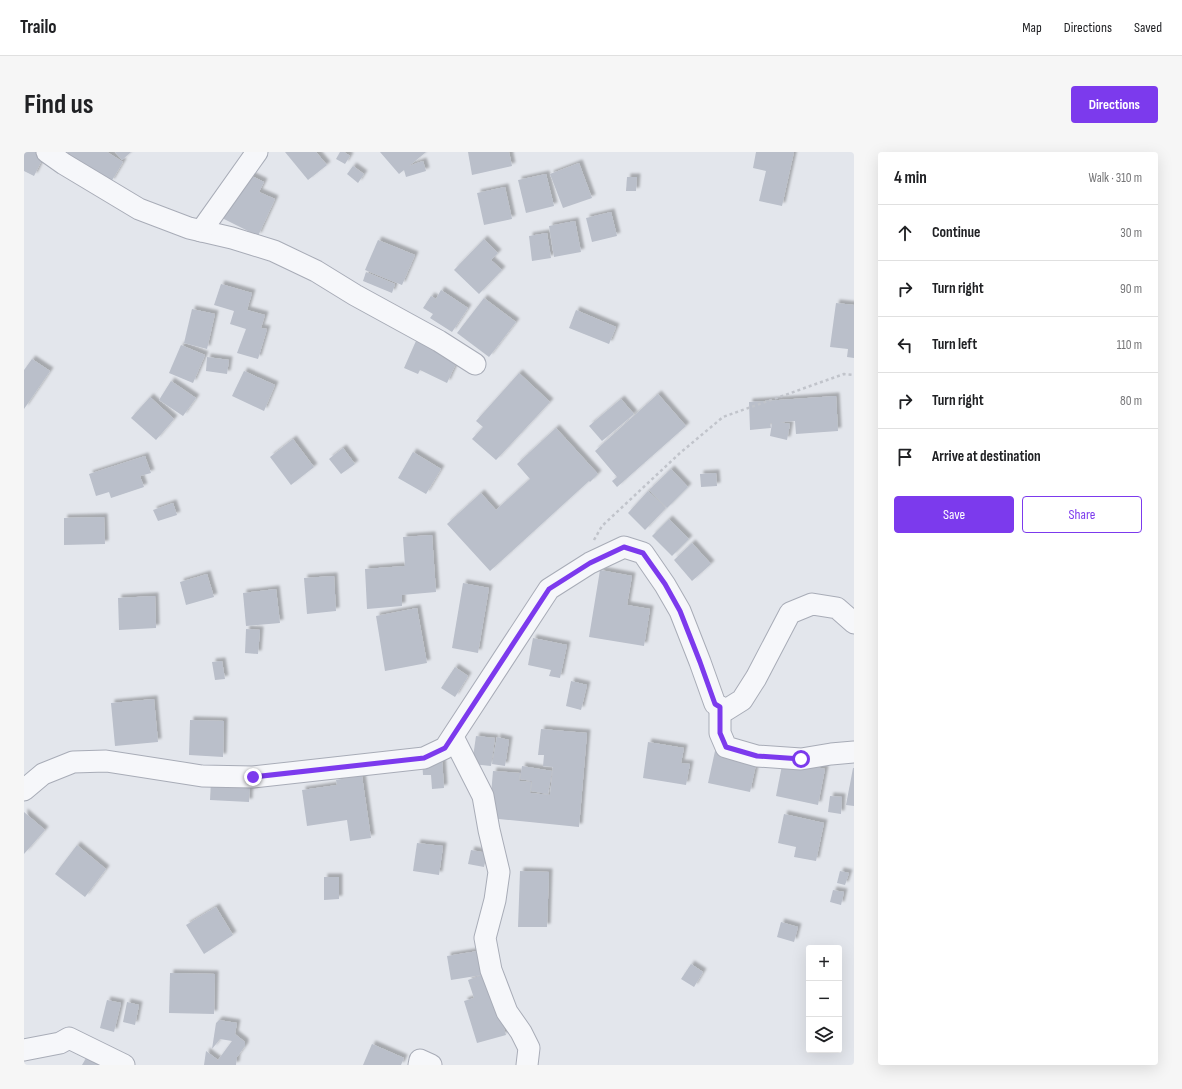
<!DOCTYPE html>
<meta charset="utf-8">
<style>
body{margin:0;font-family:"Sofia Sans Condensed",sans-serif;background:#f6f6f6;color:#202124}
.controls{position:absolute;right:12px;bottom:12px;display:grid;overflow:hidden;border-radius:4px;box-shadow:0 4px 16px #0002}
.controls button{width:36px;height:36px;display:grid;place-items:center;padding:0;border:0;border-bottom:1px solid #e0e0e0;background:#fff;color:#202124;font:20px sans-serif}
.stop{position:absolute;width:12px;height:12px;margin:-9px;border:3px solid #7c3aed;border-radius:50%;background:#fff}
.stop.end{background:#7c3aed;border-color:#fff;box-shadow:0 1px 4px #0008}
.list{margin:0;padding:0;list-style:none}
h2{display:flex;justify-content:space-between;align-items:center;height:52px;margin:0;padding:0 16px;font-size:17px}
h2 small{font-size:13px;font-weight:400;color:#757577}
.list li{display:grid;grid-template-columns:26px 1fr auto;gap:12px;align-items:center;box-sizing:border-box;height:56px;padding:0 16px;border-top:1px solid #e0e0e0}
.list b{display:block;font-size:15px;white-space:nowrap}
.list em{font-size:13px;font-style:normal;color:#757577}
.actions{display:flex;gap:8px;padding:12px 16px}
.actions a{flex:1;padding:9px 0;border:1px solid #7c3aed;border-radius:4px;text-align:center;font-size:14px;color:#7c3aed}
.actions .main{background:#7c3aed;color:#fff}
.icon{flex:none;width:22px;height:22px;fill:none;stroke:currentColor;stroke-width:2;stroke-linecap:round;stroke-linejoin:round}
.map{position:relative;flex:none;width:830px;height:913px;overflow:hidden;border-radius:4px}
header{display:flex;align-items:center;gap:24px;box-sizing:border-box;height:56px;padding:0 20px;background:#fff;border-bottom:1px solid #e0e0e0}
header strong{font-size:19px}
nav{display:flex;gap:22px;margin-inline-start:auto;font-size:14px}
.intro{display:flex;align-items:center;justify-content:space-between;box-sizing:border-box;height:96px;padding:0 24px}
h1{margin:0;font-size:28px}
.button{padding:10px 18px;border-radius:4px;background:#7c3aed;color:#fff;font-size:14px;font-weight:700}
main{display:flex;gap:24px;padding:0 24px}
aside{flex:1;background:#fff;border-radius:4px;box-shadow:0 4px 16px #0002}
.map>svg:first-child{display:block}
</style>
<header>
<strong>Trailo</strong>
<nav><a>Map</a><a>Directions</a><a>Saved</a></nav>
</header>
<div class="intro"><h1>Find us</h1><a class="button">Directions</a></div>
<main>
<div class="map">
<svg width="830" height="913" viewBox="0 0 830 913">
<defs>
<filter id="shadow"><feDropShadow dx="3.5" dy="-3.5" stdDeviation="1" flood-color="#0004"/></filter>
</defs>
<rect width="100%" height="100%" fill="#e3e6ec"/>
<g fill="#babfca" filter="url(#shadow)">
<path d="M 0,0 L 17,0 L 21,2 L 10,24 L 0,19 Z"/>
<path d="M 44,0 L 83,0 L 99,10 L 87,30 L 42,3 Z"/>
<path d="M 91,0 L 107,0 L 98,8 Z"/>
<path d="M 261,0 L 292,0 L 303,13 L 284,28 Z"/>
<path d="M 316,0 L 320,0 L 326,4 L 321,12 L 312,7 Z"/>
<path d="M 356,0 L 402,0 L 385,14 L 399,9 L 402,19 L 382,25 L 380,18 L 375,22 Z"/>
<path d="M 444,0 L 485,0 L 488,14 L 448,23 Z"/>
<path d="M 732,0 L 770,0 L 758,54 L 735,49 L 742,19 L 729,16 Z"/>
<path d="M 555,11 L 568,46 L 539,56 L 526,22 Z"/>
<path d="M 329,14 L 340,22 L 334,31 L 323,22 Z"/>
<path d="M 220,20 L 240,30 L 235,40 L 251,47 L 234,84 L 198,66 Z"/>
<path d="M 522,22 L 530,54 L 502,61 L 494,28 Z"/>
<path d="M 603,25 L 613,25 L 612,39 L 602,39 Z"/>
<path d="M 481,35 L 488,67 L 460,73 L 453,41 Z"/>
<path d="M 587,60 L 593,84 L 568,90 L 562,66 Z"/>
<path d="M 551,69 L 557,100 L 530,105 L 525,74 Z"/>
<path d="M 523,81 L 527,106 L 508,109 L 505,84 Z"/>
<path d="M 460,87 L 474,101 L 467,108 L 478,118 L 455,142 L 430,118 Z"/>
<path d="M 354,88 L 391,103 L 378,133 L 341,118 Z"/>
<path d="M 342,120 L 371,132 L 368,141 L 339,129 Z"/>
<path d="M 197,132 L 228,141 L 223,158 L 241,163 L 237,176 L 243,177 L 234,207 L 213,201 L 222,177 L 206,172 L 210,159 L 190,153 Z"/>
<path d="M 417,138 L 444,156 L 428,180 L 406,166 L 409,162 L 399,156 L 407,144 L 412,147 Z"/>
<path d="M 460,146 L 492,170 L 465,205 L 433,181 Z"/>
<path d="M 812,151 L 830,153 L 830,206 L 823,205 L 824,197 L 806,195 Z"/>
<path d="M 168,157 L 191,162 L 183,197 L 160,191 Z"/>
<path d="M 552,158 L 592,175 L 585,192 L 545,176 Z"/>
<path d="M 396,180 L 434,207 L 423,231 L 396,218 L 394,222 L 380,216 Z"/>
<path d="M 157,193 L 181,203 L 169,231 L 145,221 Z"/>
<path d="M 183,205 L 205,208 L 203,222 L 182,219 Z"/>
<path d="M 8,207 L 26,219 L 0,257 L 0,218 Z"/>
<path d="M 220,219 L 251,233 L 240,259 L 208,244 Z"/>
<path d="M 495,221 L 526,250 L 472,308 L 448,287 L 459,275 L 452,269 Z"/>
<path d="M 147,229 L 172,246 L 159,264 L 135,248 Z"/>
<path d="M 634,242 L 662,274 L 593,335 L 588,329 L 593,325 L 571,299 Z"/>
<path d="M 812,244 L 814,279 L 772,282 L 771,269 L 756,270 L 766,272 L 763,288 L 746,284 L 748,271 L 746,271 L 747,276 L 726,278 L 725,250 Z"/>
<path d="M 126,245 L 150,267 L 132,288 L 107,266 Z"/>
<path d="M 597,247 L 610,262 L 578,289 L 565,274 Z"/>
<path d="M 532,276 L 574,322 L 566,330 L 565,329 L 466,419 L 423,372 L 457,341 L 472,358 L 506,327 L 493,312 Z"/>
<path d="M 269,287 L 290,315 L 267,333 L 246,305 Z"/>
<path d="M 319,296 L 331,312 L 317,322 L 305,307 Z"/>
<path d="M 389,300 L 417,317 L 402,342 L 374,326 Z"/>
<path d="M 121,304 L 127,321 L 116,324 L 120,335 L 87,346 L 85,340 L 72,344 L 65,322 Z"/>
<path d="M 647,317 L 664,335 L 643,356 L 625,338 Z"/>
<path d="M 692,321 L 693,334 L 677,335 L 676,322 Z"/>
<path d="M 624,339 L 642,356 L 621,378 L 604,361 Z"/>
<path d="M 149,351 L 153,363 L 134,369 L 129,358 Z"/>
<path d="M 80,365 L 81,392 L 40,393 L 40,366 Z"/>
<path d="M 645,367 L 665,387 L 648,404 L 628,384 Z"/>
<path d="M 408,383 L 412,440 L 378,443 L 378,454 L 343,457 L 341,417 L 381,414 L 379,385 Z"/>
<path d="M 668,391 L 687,412 L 668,429 L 650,408 Z"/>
<path d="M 576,418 L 608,424 L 603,453 L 626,457 L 620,494 L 565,485 Z"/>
<path d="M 183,422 L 190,445 L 162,453 L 156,430 Z"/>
<path d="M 310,424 L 312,459 L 283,462 L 280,426 Z"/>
<path d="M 439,431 L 465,436 L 454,501 L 428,496 Z"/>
<path d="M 252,437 L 256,471 L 222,474 L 219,441 Z"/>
<path d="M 131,444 L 132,476 L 95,478 L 94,446 Z"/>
<path d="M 393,456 L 403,511 L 361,519 L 352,464 Z"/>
<path d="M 222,477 L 236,478 L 234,502 L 221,501 Z"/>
<path d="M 509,486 L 543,493 L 536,526 L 525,524 L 527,518 L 504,513 Z"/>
<path d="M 198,509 L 201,527 L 191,528 L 188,510 Z"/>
<path d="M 431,515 L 444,524 L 431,545 L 417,536 Z"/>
<path d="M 547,529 L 563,533 L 557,558 L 542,554 Z"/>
<path d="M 130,547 L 134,590 L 91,594 L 87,551 Z"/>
<path d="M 166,568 L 200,569 L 199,605 L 165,603 Z"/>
<path d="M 517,577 L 563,581 L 555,675 L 465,666 L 469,619 L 496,621 L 495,629 L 507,630 L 506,641 L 526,643 L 529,615 L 519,614 L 520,603 L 514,603 Z"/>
<path d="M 452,584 L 471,586 L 467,614 L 448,612 Z"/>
<path d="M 473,585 L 485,588 L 481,614 L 468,612 Z"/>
<path d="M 624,590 L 660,596 L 657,611 L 666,612 L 662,633 L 619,626 Z"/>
<path d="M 691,599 L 733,608 L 726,640 L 684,631 Z"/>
<path d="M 418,606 L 420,636 L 408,637 L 407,623 L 399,623 L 398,607 Z"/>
<path d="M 759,608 L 801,617 L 794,653 L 752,644 Z"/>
<path d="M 498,614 L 528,619 L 524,642 L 507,639 L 508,629 L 496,627 Z"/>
<path d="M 829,616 L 830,616 L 830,654 L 822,653 Z"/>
<path d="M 338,624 L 347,686 L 326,689 L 323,668 L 283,674 L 278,638 L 313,633 L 312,628 Z"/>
<path d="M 187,629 L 226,631 L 225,650 L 186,648 Z"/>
<path d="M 806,644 L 818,645 L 817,662 L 804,660 Z"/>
<path d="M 0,660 L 21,678 L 0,702 Z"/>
<path d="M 760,662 L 800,671 L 792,709 L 770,705 L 772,695 L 754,691 Z"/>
<path d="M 393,691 L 419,694 L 415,723 L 389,719 Z"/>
<path d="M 53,693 L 82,717 L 61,745 L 31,722 Z"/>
<path d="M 447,698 L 463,701 L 460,715 L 444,712 Z"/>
<path d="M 496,719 L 525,720 L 523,775 L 494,775 Z"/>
<path d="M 816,719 L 825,721 L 821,733 L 813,731 Z"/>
<path d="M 300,725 L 315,725 L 315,747 L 300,748 Z"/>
<path d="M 809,738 L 820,740 L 817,753 L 806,750 Z"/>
<path d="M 192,755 L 209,783 L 180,802 L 162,773 Z"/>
<path d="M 757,770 L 774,775 L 770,790 L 753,785 Z"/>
<path d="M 454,799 L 464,821 L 482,883 L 453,891 L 440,849 L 450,846 L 444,828 L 458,823 L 427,828 L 423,804 Z"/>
<path d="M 667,812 L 679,820 L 670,835 L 657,827 Z"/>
<path d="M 146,821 L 191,822 L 190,862 L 145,861 Z"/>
<path d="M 83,848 L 97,851 L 90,880 L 76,876 Z"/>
<path d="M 103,850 L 115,853 L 111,873 L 99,870 Z"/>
<path d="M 195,868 L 213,871 L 211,882 L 221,890 L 221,894 L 213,905 L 212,913 L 180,913 L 182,899 L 194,908 L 208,889 L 196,887 L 188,897 L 192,871 Z"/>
<path d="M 348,892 L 380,906 L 377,913 L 339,913 Z"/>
<path d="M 65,901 L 85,913 L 58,913 Z"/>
</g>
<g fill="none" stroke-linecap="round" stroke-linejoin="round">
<defs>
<g id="minor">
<path d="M 23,0 L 40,12 L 115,57 L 165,76 L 208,86 L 250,99 L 292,119 L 331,143 L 415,189 L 451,212"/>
<path d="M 177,79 L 233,0"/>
<path d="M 696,555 L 696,581 L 702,595 L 733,604 L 777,607 L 807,602 L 830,600"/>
<path d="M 429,585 L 459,644 L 465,678 L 475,720 L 471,748 L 461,786 L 467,818 L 483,860 L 497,880 L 505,896 L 503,913"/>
<path d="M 0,638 L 19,622 L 49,610 L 82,609 L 178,624 L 229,625 L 400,606 L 421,596 L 525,437 L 566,411 L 600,395 L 619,401 L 641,433 L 656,459 L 676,510 L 691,552 L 702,558 L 718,548 L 732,526 L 766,461 L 788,452 L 813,456 L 830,471"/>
<path d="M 0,898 L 36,891 L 45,886 L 100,913"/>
<path d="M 395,913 L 396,908 L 407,913"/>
</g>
</defs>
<use href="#minor" stroke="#a8acb7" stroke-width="23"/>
<path stroke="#c1c4cb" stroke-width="2.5" stroke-dasharray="3 3" stroke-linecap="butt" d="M 570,388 L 578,374 L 656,301 L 699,265 L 820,222 L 830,223"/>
<use href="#minor" stroke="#f6f7fa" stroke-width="21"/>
</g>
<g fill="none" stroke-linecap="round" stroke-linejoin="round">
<path stroke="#7c3aed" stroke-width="5" d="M 229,625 L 400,606 L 421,596 L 525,437 L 566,411 L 600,395 L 619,401 L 641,432 L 656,459 L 676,510 L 691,552 L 696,555 L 696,581 L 702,595 L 733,604 L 777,607"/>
</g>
</svg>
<div class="controls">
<button>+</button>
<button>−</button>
<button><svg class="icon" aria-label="layers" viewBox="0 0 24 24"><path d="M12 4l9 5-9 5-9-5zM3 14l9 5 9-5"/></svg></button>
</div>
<div class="stop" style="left:777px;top:607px"></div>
<div class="stop end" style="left:229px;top:625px"></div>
</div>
<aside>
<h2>4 min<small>Walk · 310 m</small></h2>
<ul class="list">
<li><svg class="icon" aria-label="ahead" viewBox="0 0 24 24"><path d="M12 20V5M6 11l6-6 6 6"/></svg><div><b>Continue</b></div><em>30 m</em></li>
<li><svg class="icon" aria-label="right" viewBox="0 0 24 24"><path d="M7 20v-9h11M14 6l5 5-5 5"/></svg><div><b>Turn right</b></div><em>90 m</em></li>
<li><svg class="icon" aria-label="left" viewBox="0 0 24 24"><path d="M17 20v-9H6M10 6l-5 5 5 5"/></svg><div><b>Turn left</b></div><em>110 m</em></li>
<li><svg class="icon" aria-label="right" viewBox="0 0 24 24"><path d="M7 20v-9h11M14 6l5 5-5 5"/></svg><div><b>Turn right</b></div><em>80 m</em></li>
<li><svg class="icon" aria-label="arrive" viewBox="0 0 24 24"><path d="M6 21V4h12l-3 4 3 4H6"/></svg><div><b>Arrive at destination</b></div></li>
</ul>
<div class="actions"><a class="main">Save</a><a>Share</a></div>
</aside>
</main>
